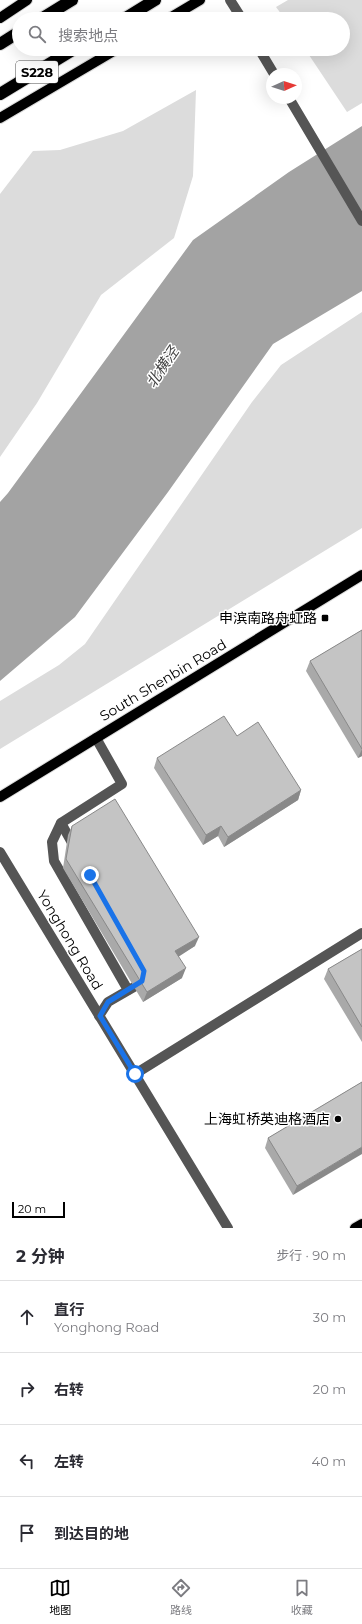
<!DOCTYPE html>
<html lang="zh">
<meta charset="utf-8">
<style>
body{margin:0;font-family:Montserrat,"Noto Sans SC",sans-serif;background:#f2f2f3;color:#2b2b33}
.compass{position:absolute;left:266px;top:68px;width:36px;height:36px;border-radius:50%;background:#fff;box-shadow:0 4px 16px #0002;rotate:87deg}
.scale{position:absolute;left:12px;bottom:10px;width:53px;box-sizing:border-box;padding-left:4px;border:2px solid #000;border-top:0;font-size:11px;line-height:14px;white-space:nowrap;color:#000;-webkit-text-stroke:3px #fff;paint-order:stroke}
.stop{position:absolute;width:12px;height:12px;margin:-9px;border:3px solid #1a73e8;border-radius:50%;background:#fff}
.stop.end{background:#1a73e8;border-color:#fff;box-shadow:0 1px 4px #0008}
.list{margin:0;padding:0;list-style:none}
h2{display:flex;justify-content:space-between;align-items:center;height:52px;margin:0;padding:0 16px;font-size:17px}
h2 small{font-size:13px;font-weight:400;color:#7c7c81}
.list li{display:grid;grid-template-columns:26px 1fr auto;gap:12px;align-items:center;box-sizing:border-box;height:72px;padding:0 16px;border-top:1px solid #e1e1e2}
.list b{display:block;font-size:15px;white-space:nowrap}
.list p{margin:0;font-size:13px;white-space:nowrap;color:#7c7c81}
.list em{font-size:13px;font-style:normal;color:#7c7c81}
.icon{flex:none;width:22px;height:22px;fill:none;stroke:currentColor;stroke-width:2;stroke-linecap:round;stroke-linejoin:round}
.map{position:relative;flex:none;width:362px;height:1228px;overflow:hidden}
.search{position:absolute;background:#fff;box-shadow:0 4px 16px #0002;left:12px;right:12px;top:12px;height:44px;display:flex;align-items:center;gap:10px;box-sizing:border-box;padding:0 14px;border-radius:22px;color:#7c7c81;font-size:15px}
.sheet{height:340px;background:#fff}
nav{display:flex;justify-content:space-around;align-items:center;box-sizing:border-box;height:56px;border-top:1px solid #e1e1e2;background:#fff;font-size:11px;color:#7c7c81}
nav a{display:grid;justify-items:center;gap:2px}
nav .on{color:#000}
.map>svg:first-child{display:block}
</style>
<div class="map">
<svg width="362" height="1228" viewBox="0 0 362 1228">
<rect width="100%" height="100%" fill="#fff"/>
<g fill="#dcdcdc">
<path d="M 288,0 L 362,0 L 362,103 L 347,112 L 305,49 L 343,49 L 343,19 L 285,19 L 276,7 Z"/>
<path d="M 196,90 L 193,176 L 174,238 L 101,295 L 37,403 L 0,457 L 0,194 L 33,151 L 60,150 L 123,131 Z"/>
<path d="M 362,312 L 362,528 L 0,749 L 0,701 L 59,665 L 85,644 L 252,402 L 281,365 Z"/>
</g>
<path fill="#a3a3a3" d="M 362,126 L 362,291 L 273,344 L 168,492 L 75,617 L 0,681 L 0,502 L 8,493 L 193,240 L 289,172 Z"/>
<g fill="none" stroke-linecap="round" stroke-linejoin="round">
<defs>
<g id="major">
<path d="M 0,18 L 27,0"/>
<path d="M 168,19 L 200,0"/>
<path d="M 0,118 L 117,49"/>
<path d="M 0,797 L 362,575"/>
<path d="M 355,1228 L 362,1224"/>
</g>
<g id="highway">
<path d="M 41,19 L 72,0"/>
<path d="M 124,19 L 155,0"/>
<path d="M 0,44 L 19,32"/>
<path d="M 0,94 L 74,49"/>
</g>
</defs>
<use href="#major" stroke="#dbdbdb" stroke-width="12"/>
<use href="#highway" stroke="#dbdbdb" stroke-width="14"/>
<g stroke="#555" stroke-width="10">
<path d="M 230,0 L 242,19"/>
<path d="M 259,49 L 274,74"/>
<path d="M 289,98 L 362,221"/>
<path d="M 96,738 L 122,784 L 61,823 L 52,842 L 54,861 L 128,990"/>
<path d="M 61,823 L 75,848"/>
<path d="M 0,852 L 228,1228"/>
<path d="M 99,1016 L 108,1002 L 134,987"/>
<path d="M 135,1074 L 362,933"/>
</g>
<use href="#major" stroke="#000" stroke-width="10"/>
<use href="#highway" stroke="#000" stroke-width="12"/>
</g>
<g fill="#a9a9a9">
<path d="M 362,630 L 362,756 L 358,758 L 306,671 L 310,661 Z"/>
<path d="M 237,736 L 301,790 L 298,800 L 224,847 L 218,836 L 203,845 L 154,768 L 157,758 Z"/>
<path d="M 72,826 L 195,946 L 178,956 L 182,978 L 143,1002 L 63,868 L 68,835 Z"/>
<path d="M 362,949 L 362,1042 L 324,979 L 328,969 Z"/>
<path d="M 362,1082 L 293,1195 L 265,1148 L 268,1138 Z"/>
</g>
<g fill="#898989">
<path d="M 362,749 L 362,756 L 358,758 Z"/>
<path d="M 301,790 L 298,800 L 224,847 L 228,837 Z"/>
<path d="M 221,826 L 218,836 L 203,845 L 206,835 Z"/>
<path d="M 199,937 L 195,946 L 172,961 L 175,951 Z"/>
<path d="M 186,968 L 182,978 L 143,1002 L 147,992 Z"/>
<path d="M 362,1147 L 362,1154 L 293,1195 L 297,1186 Z"/>
</g>
<g fill="#c4c4c4" stroke="#898989">
<path d="M 362,630 L 362,749 L 310,661 Z"/>
<path d="M 224,716 L 237,736 L 258,722 L 301,790 L 228,837 L 221,826 L 206,835 L 157,758 Z"/>
<path d="M 115,799 L 199,937 L 175,951 L 186,968 L 147,992 L 66,859 L 72,826 Z"/>
<path d="M 362,949 L 362,1027 L 328,969 Z"/>
<path d="M 362,1082 L 362,1147 L 297,1186 L 268,1138 Z"/>
</g>
<g fill="none" stroke-linecap="round" stroke-linejoin="round">
<path stroke="#1a73e8" stroke-width="5" d="M 90,875 L 144,971 L 142,981 L 108,1002 L 100,1016 L 135,1074"/>
</g>
<g fill="#000" stroke="#fff" stroke-width="1.5">
<rect x="321" y="614" width="8" height="8" rx="2"/>
<circle cx="338" cy="1119" r="4"/>
</g>
<g text-anchor="middle" dominant-baseline="central" stroke-width="3" stroke-linejoin="round" paint-order="stroke">
<rect fill="#fff" stroke="#4c4c4c" stroke-width="1" x="16" y="61" width="42" height="22" rx="3"/>
<g font-size="13" font-weight="bold" fill="#000">
<text x="37" y="72">S228</text>
</g>
<g font-size="14" fill="#000" stroke="#fff" text-anchor="end">
<text x="317" y="618">申滨南路舟虹路</text>
<text x="330" y="1119">上海虹桥英迪格酒店</text>
</g>
<g font-size="14" fill="#000" stroke="#fff">
<text transform="translate(163 680) rotate(-31)">South Shenbin Road</text>
<text transform="translate(70 940) rotate(59)">Yonghong Road</text>
</g>
<g font-size="15" font-style="italic" fill="#444" stroke="#fff">
<text transform="translate(162 367) rotate(-56)">北横泾</text>
</g>
</g>
</svg>
<svg class="compass" viewBox="-18 -18 36 36"><path d="M0-13l5 13h-10z" fill="#e53935"/><path d="M0 13l5-13h-10z" fill="#7c7c81"/></svg>
<div class="scale">20 m</div>
<div class="stop" style="left:135px;top:1074px"></div>
<div class="stop end" style="left:90px;top:875px"></div>
<div class="search"><svg class="icon" aria-label="search" viewBox="0 0 24 24"><circle cx="10" cy="10" r="6"/><path d="M15 15l6 6"/></svg>搜索地点</div>
</div>
<section class="sheet">
<h2>2 分钟<small>步行 · 90 m</small></h2>
<ul class="list">
<li><svg class="icon" aria-label="ahead" viewBox="0 0 24 24"><path d="M12 20V5M6 11l6-6 6 6"/></svg><div><b>直行</b><p>Yonghong Road</p></div><em>30 m</em></li>
<li><svg class="icon" aria-label="right" viewBox="0 0 24 24"><path d="M7 20v-9h11M14 6l5 5-5 5"/></svg><div><b>右转</b></div><em>20 m</em></li>
<li><svg class="icon" aria-label="left" viewBox="0 0 24 24"><path d="M17 20v-9H6M10 6l-5 5 5 5"/></svg><div><b>左转</b></div><em>40 m</em></li>
<li><svg class="icon" aria-label="arrive" viewBox="0 0 24 24"><path d="M6 21V4h12l-3 4 3 4H6"/></svg><div><b>到达目的地</b></div></li>
</ul>
</section>
<nav>
<a class="on"><svg class="icon" aria-label="map" viewBox="0 0 24 24"><path d="M3 6l6-2 6 2 6-2v14l-6 2-6-2-6 2zM9 4v14M15 6v14"/></svg>地图</a>
<a><svg class="icon" aria-label="directions" viewBox="0 0 24 24"><path d="M12 3l9 9-9 9-9-9zM9 14v-3h6M13 9l2 2-2 2"/></svg>路线</a>
<a><svg class="icon" aria-label="saved" viewBox="0 0 24 24"><path d="M7 4h10v16l-5-4-5 4z"/></svg>收藏</a>
</nav>
